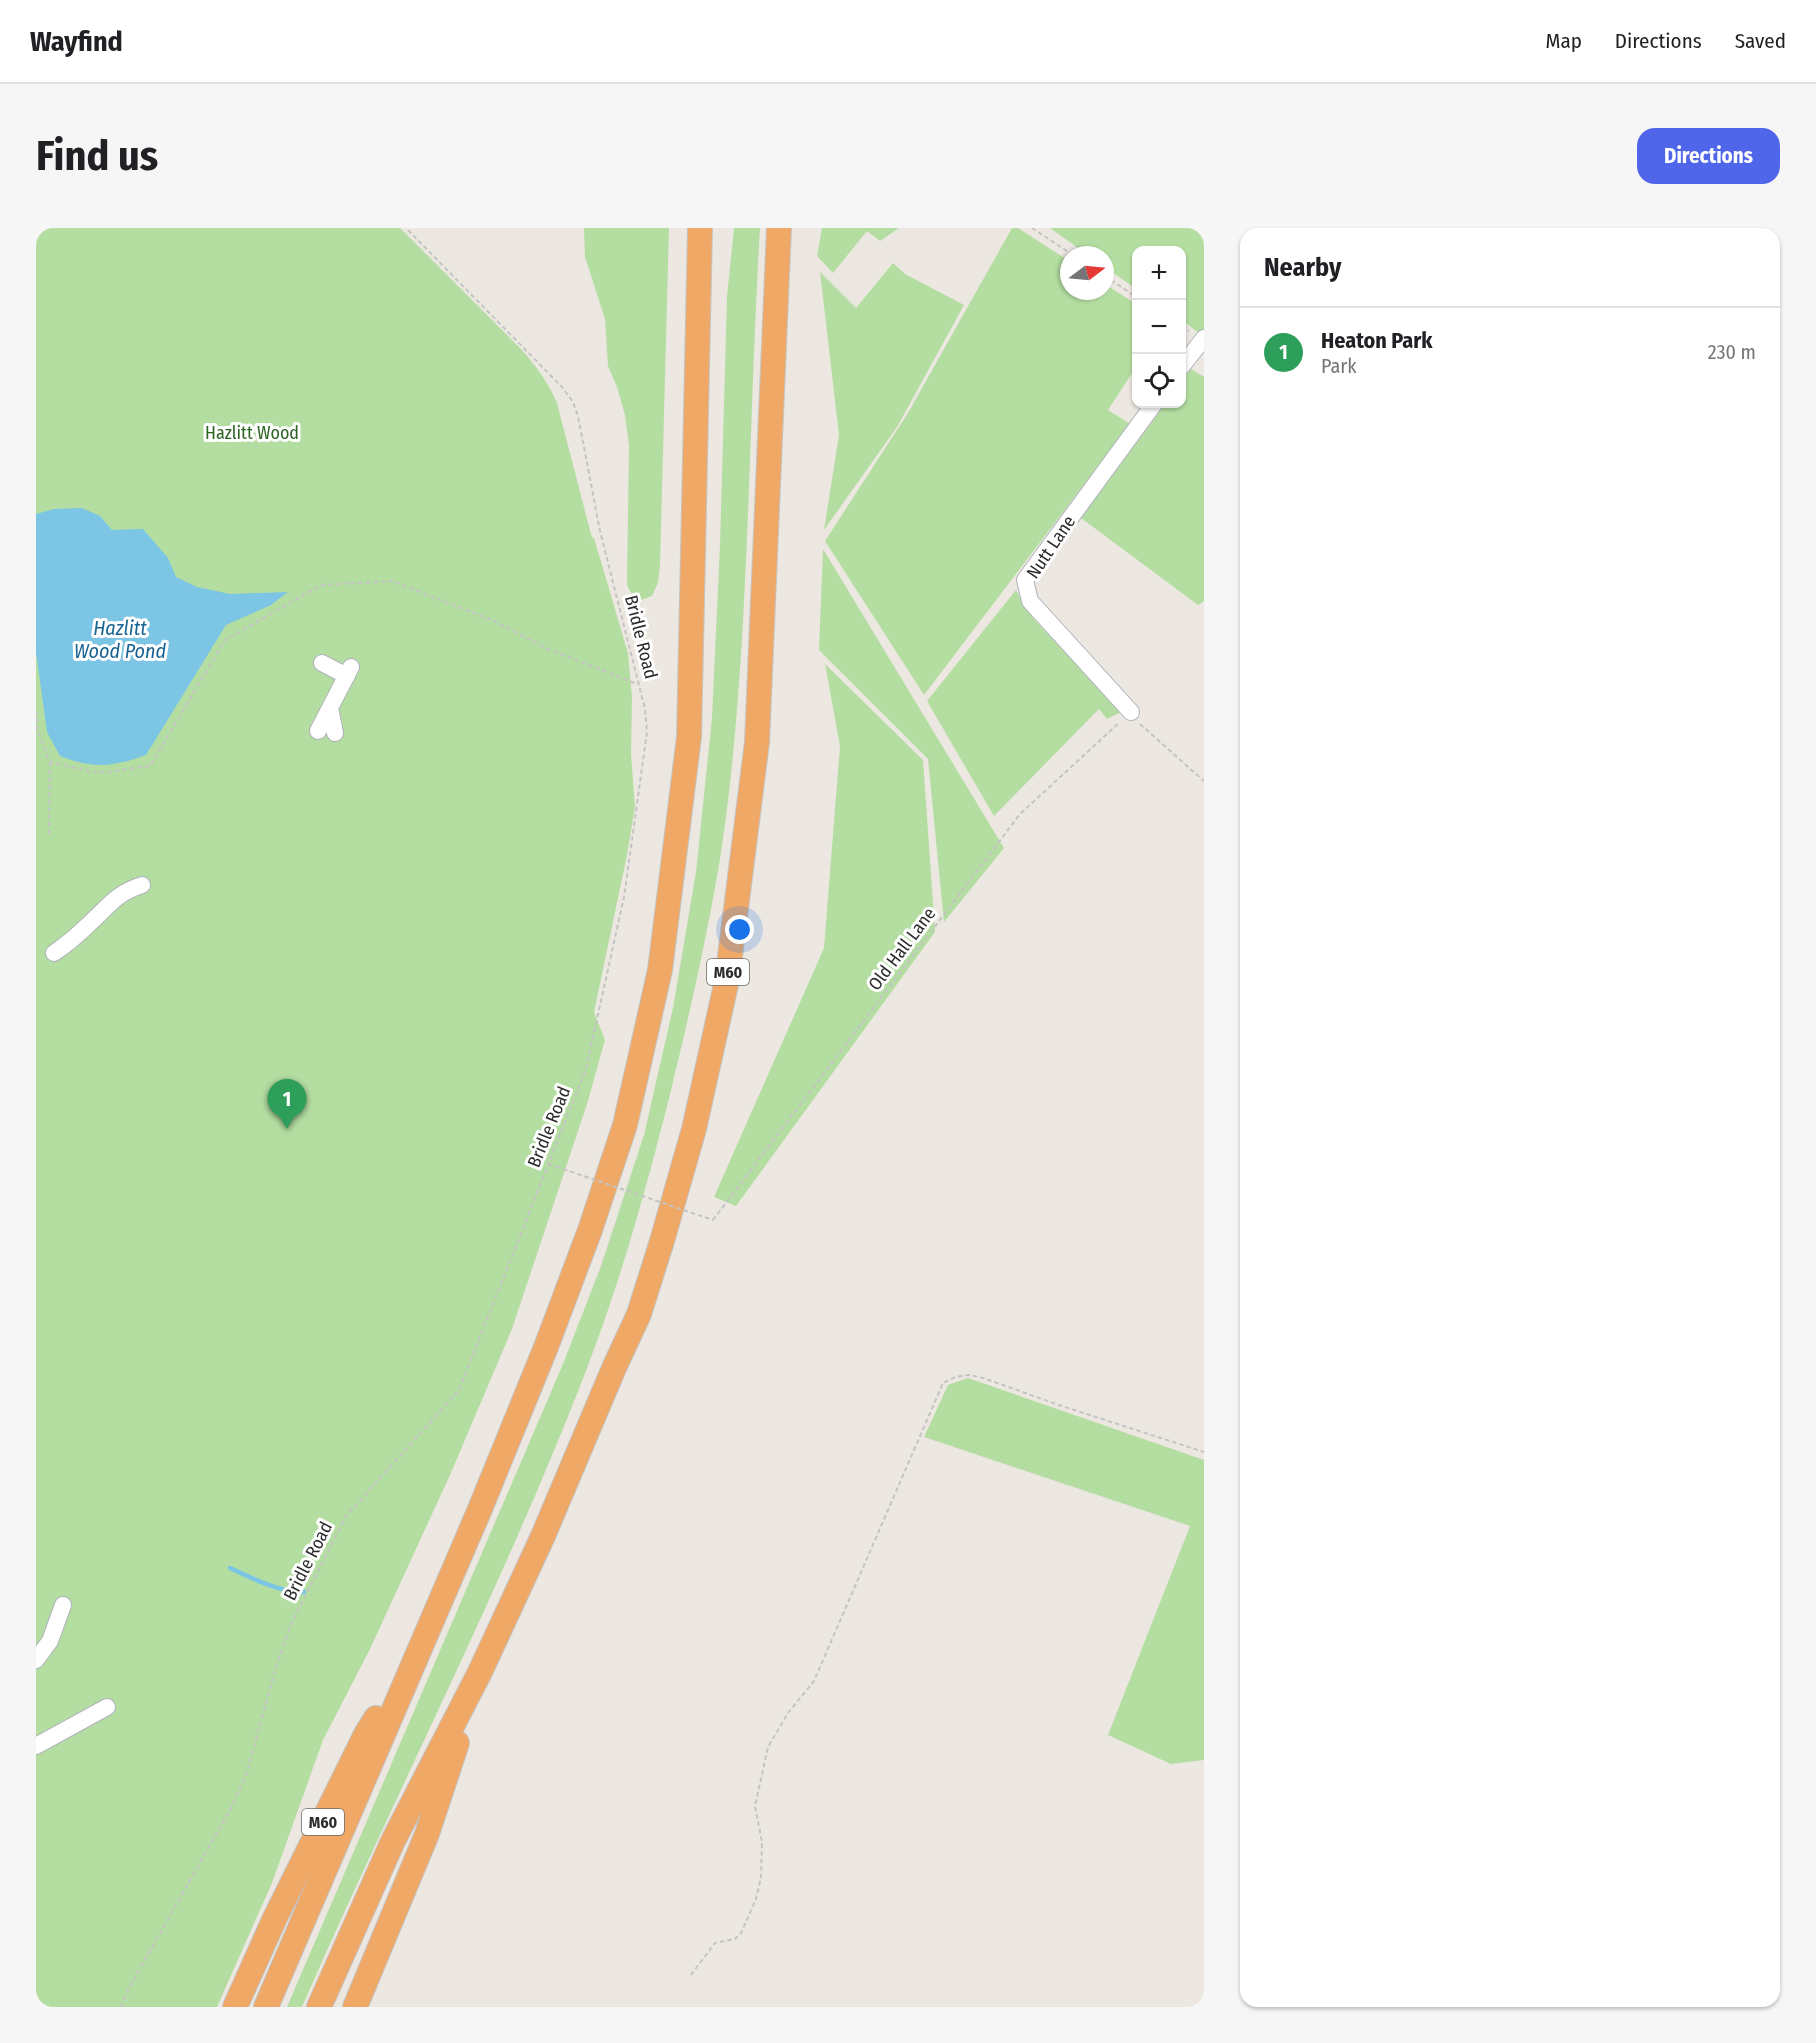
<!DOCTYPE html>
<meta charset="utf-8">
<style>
:root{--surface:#fff;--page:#f6f6f6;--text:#202124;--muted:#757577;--line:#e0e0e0;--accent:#4f66ea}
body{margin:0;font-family:"Fira Sans Condensed",sans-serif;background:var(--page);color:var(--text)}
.controls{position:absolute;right:18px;top:18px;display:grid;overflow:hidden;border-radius:12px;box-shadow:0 2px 4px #0004}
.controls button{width:54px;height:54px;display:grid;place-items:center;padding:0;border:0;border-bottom:2px solid var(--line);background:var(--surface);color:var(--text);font:30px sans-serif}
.compass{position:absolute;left:1024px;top:18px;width:54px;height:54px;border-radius:50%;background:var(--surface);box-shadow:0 2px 4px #0004;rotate:74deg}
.you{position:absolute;left:704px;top:702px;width:21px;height:21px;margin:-15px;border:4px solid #fff;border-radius:50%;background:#1a73e8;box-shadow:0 0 0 9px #1a73e833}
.badge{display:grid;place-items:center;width:39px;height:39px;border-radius:50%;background:var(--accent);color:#fff;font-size:20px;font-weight:700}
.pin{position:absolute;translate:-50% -50px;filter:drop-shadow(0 2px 3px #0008)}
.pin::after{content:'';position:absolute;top:32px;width:21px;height:18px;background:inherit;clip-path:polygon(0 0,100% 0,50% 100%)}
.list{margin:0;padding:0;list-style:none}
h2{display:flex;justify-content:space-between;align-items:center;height:78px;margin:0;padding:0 24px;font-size:26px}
h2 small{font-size:20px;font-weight:400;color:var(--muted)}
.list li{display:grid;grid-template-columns:39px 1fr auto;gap:18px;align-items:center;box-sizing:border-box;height:90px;padding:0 24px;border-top:2px solid var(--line)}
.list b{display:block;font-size:22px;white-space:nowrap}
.list p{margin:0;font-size:20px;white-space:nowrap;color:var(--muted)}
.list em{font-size:20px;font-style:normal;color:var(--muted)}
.icon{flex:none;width:33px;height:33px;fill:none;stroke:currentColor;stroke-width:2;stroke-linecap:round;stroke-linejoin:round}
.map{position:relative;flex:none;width:1168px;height:1779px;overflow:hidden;border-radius:18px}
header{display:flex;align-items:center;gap:36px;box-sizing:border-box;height:84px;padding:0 30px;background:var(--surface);border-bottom:2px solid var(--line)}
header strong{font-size:28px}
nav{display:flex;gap:33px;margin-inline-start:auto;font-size:21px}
.intro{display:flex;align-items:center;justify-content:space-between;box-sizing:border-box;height:144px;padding:0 36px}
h1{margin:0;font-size:42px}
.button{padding:15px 27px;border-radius:18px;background:var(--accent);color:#fff;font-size:21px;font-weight:700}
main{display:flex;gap:36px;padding:0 36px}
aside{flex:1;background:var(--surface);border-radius:18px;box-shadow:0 2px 4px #0004}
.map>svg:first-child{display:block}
</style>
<header>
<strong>Wayfind</strong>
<nav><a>Map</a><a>Directions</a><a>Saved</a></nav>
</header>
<div class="intro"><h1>Find us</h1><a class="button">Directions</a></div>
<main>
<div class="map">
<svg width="1168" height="1779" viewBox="0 0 1168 1779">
<rect width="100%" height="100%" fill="#ece7e0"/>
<!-- green -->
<path fill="#b4dea1" d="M0,0H364L485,121C500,138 512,154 521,175L556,310H558L592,425L596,468L595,526L599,579L591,627L558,784L569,812L551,876L476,1101L414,1247L334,1421L287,1512L236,1655L181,1779H0Z
M548,0H633L624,337L622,355L616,368L605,372L597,369L591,357L593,217L589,187L581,159L572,138L569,91L549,29Z
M698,0H724C716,137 714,274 706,411C701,488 695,566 682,643C669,717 653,789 635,862C611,959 584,1055 548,1148C465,1362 358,1568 266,1779H251L527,1136L565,1038L608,907L637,780L660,644L676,490L684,317L691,69Z
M786,0H863L844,13L831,3L797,45L781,28Z
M976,0H982L1033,33V63H1069V56L1100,76V139L1072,182L1094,196L888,467L789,313L872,185Z
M1014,0H1168V103L1164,106L1146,92V22H1100V61L1069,39V27H1052Z
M857,35L869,46L928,77L861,199L788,302L803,207L784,44L820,80Z
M1155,141L1168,149V373L1162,377L1045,290L1129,176H1146V153Z
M787,321L968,620L908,694L892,531L783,422Z
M980,362L996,389L1085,484L1071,491L1063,481L958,588L891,473Z
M789,436L887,532L899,704L700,978L678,969L788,720L804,518Z
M932,1150L1168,1232V1532L1135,1536L1072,1507L1154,1298L888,1209L912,1157Z"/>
<!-- water -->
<path fill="#7cc5e5" d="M46,280L64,288L76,302L107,301L132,330L140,349L161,359L194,366L252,364L235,377L190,397L110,527C77,539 56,541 24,528L11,504L0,424V286L18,281Z"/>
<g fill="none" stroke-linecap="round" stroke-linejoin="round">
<!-- stream -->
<path stroke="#7cc5e5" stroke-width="4.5" d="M194,1340C216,1350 242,1364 268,1364"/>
<!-- minor casing -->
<g stroke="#b0b1bb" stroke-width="18">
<path id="minor" d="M1146,138L1168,110
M286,435L311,448
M294,480L299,505
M1095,484L994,373L989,352L1118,176
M282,503L315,439
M18,725C31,716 43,706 54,695C74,677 79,666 106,657
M0,1432L14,1413L27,1377
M0,1518L71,1479"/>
</g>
<!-- highway casing -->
<g stroke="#c4c4c4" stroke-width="26">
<path id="highway" d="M199,1779L238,1692L330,1506L340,1490
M230,1779L444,1281L510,1119L554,1002L589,897L624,742L653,509L664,0
M283,1779L357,1613L444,1444L507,1308L578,1140L603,1086L626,1013L658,901L691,752L721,514L743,0
M319,1779L391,1606L421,1515"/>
</g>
<!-- path -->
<path stroke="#c4c4c4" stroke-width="2" stroke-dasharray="4.5 3" stroke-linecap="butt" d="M996,0L1037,27
M1069,48L1100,69
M1146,98L1153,103
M0,483L2,500
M1104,496L1168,553
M0,498L14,534L63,545L114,538L189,412L285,357L356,353L458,393L512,421L601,456
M13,606L14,534
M512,936L527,941
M677,992L984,586L1084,494
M655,1747L679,1715L699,1711L705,1705L720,1671L725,1649L726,1614L719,1578L732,1519L752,1485L778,1453L907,1155L919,1149L933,1147L947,1150L1023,1177L1168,1224
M85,1779L93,1760L195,1580L210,1547L240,1439L254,1398L310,1288L423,1162L550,841L588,669L611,504L609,481L564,303L542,188L537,174L526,159L370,0"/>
<!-- minor -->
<use href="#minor" stroke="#fff" stroke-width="16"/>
<!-- highway -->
<use href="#highway" stroke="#f0a867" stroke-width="24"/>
<!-- path-bridge -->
<path stroke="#c4c4c4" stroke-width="2" stroke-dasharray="4.5 3" stroke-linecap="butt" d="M527,941L677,992"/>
</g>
<g text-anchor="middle" stroke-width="6" stroke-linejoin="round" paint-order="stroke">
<!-- shield labels -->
<g fill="#fff" stroke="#6b6b6b" stroke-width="1.5">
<rect x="671" y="731" width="42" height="26" rx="4.5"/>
<rect x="266" y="1581" width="42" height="26" rx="4.5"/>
</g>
<g font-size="16" font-weight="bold" fill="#2c2c2c">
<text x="692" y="750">M60</text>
<text x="287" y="1600">M60</text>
</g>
<!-- park labels -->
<g font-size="18" fill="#2c6421" stroke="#fff">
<text x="216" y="211">Hazlitt Wood</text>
</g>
<!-- street labels -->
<g font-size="18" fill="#2c2c2c" stroke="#fff">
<text transform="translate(1015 319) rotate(-56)" y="6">Nutt Lane</text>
<text transform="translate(605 409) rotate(76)" y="6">Bridle Road</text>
<text transform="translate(866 721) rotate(-53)" y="6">Old Hall Lane</text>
<text transform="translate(513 899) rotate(-68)" y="6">Bridle Road</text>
<text transform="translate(272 1333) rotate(-63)" y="6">Bridle Road</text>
</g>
<!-- water labels -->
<g font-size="20" font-style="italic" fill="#1a6493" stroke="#fff">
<text x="84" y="407">Hazlitt<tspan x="84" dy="23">Wood Pond</tspan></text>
</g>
</g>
</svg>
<div class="controls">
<button>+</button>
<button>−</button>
<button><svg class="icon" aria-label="locate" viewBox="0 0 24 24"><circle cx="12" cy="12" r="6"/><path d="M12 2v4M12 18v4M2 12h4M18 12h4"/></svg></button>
</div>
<svg class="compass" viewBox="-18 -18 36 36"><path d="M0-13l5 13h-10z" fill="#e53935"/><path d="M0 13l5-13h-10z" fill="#757577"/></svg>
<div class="you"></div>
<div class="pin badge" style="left:251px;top:901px;background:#2e9e5b">1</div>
</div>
<aside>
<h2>Nearby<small></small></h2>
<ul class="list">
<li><span class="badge" style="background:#2e9e5b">1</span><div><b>Heaton Park</b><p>Park</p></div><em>230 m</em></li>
</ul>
</aside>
</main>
